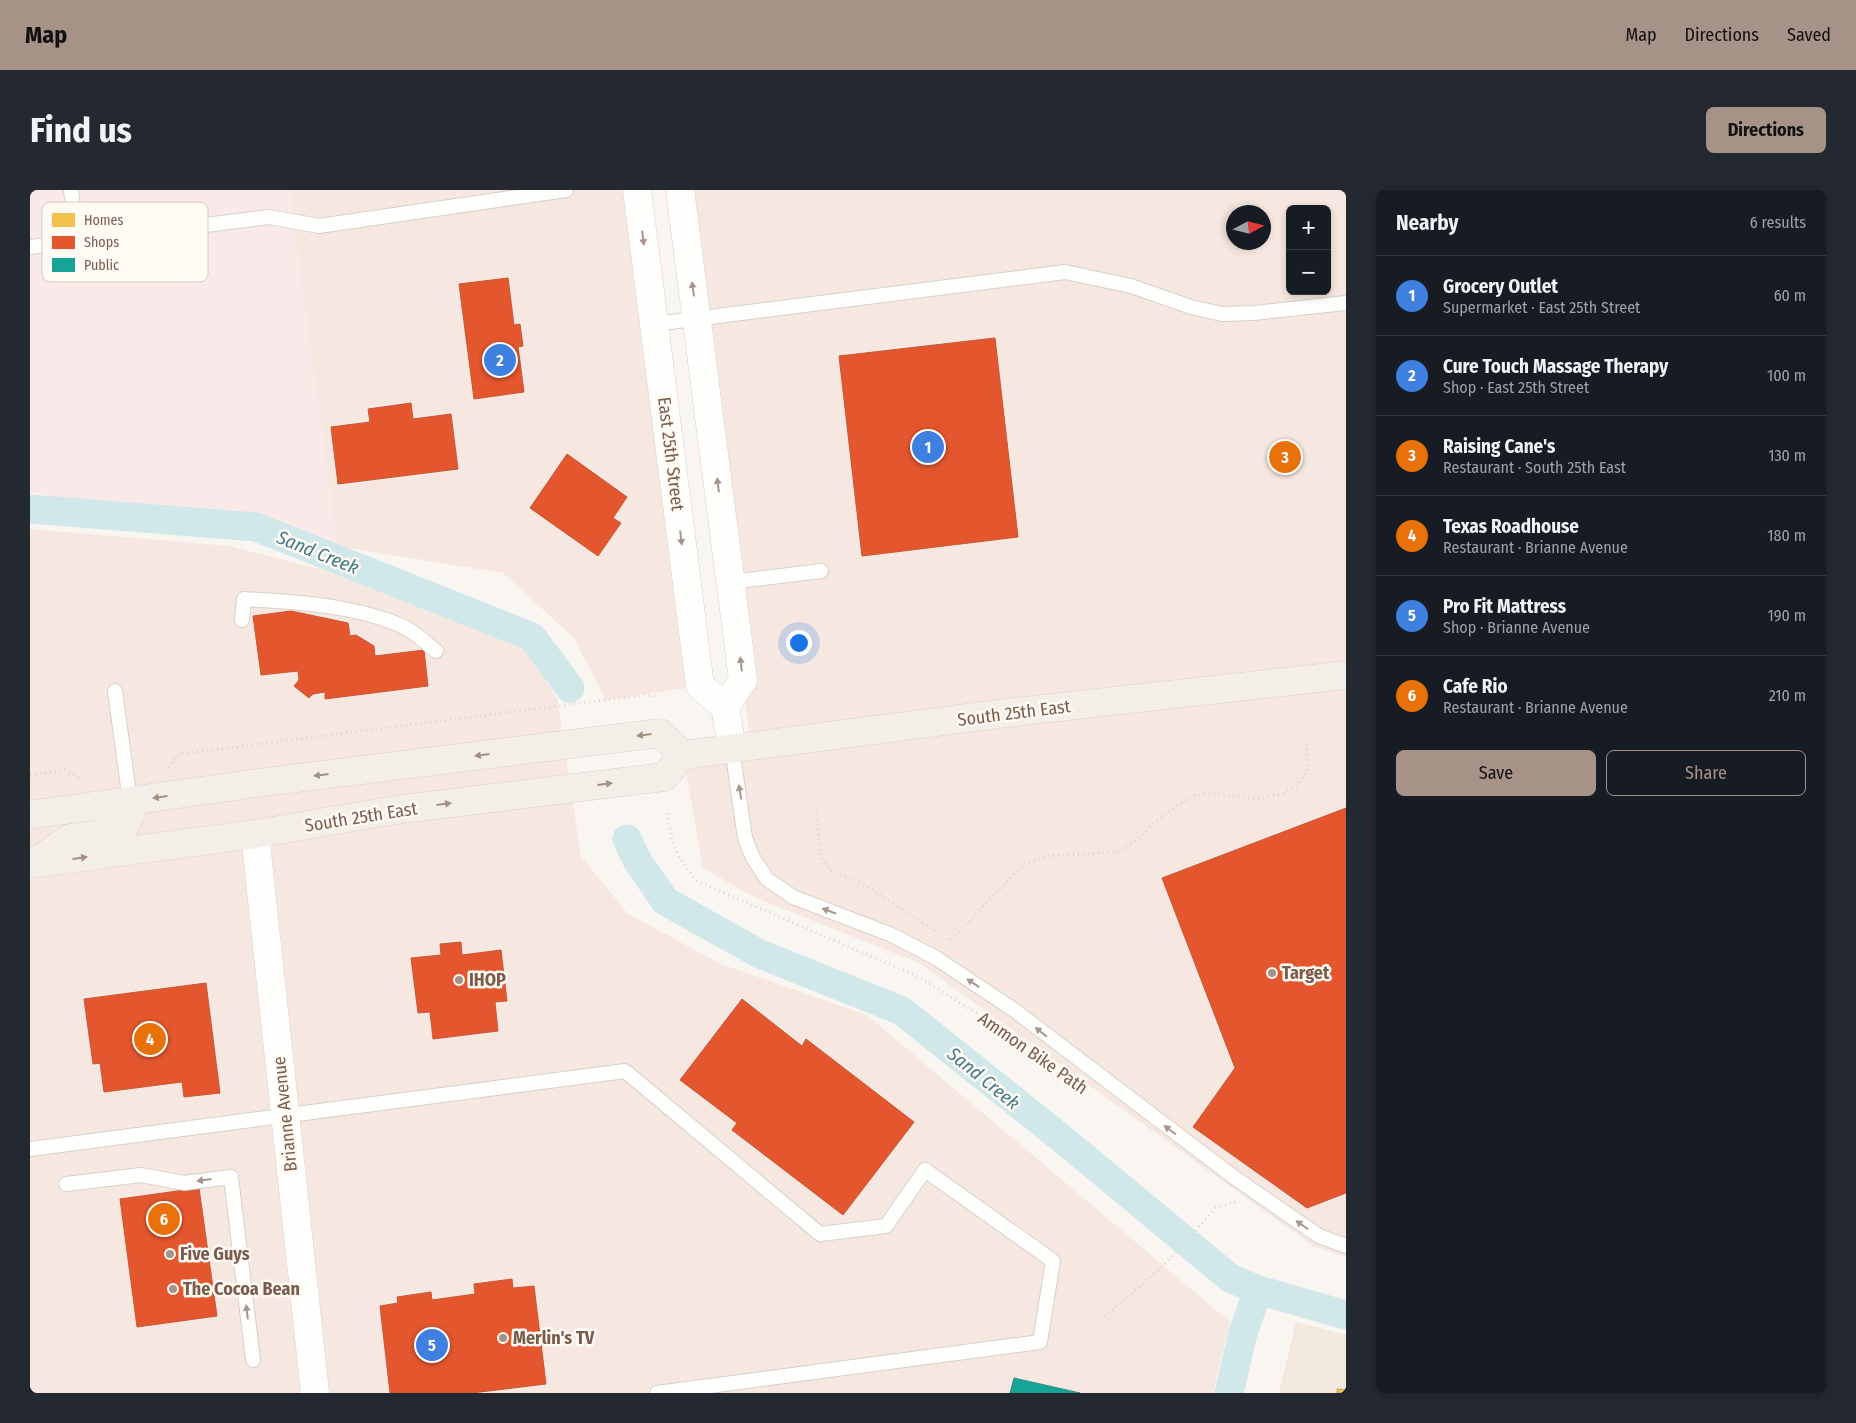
<!DOCTYPE html>
<meta charset="utf-8">
<style>
:root{--surface:#171b24;--page:#242831;--text:#f1f3f6;--muted:#9ea1a6;--line:#363941;--accent:#a69286}
body{margin:0;font-family:"Fira Sans Condensed",sans-serif;background:var(--page);color:var(--text)}
.controls{position:absolute;right:15px;top:15px;display:grid;overflow:hidden;border-radius:8px;box-shadow:0 2px 8px #0003}
.controls button{width:45px;height:45px;display:grid;place-items:center;padding:0;border:0;border-bottom:1px solid var(--line);background:var(--surface);color:var(--text);font:25px sans-serif}
.compass{position:absolute;left:1196px;top:15px;width:45px;height:45px;border-radius:50%;background:var(--surface);box-shadow:0 2px 8px #0003;rotate:83deg}
.you{position:absolute;left:768px;top:452px;width:18px;height:18px;margin:-12px;border:4px solid #fff;border-radius:50%;background:#1a73e8;box-shadow:0 0 0 8px #1a73e833}
.badge{display:grid;place-items:center;width:32px;height:32px;border-radius:50%;background:var(--accent);color:#fff;font-size:16px;font-weight:700}
.pin{position:absolute;translate:-50% -50%;border:2px solid #fff;box-shadow:0 1px 5px #0006}
.list{margin:0;padding:0;list-style:none}
h2{display:flex;justify-content:space-between;align-items:center;height:65px;margin:0;padding:0 20px;font-size:21px}
h2 small{font-size:16px;font-weight:400;color:var(--muted)}
.list li{display:grid;grid-template-columns:32px 1fr auto;gap:15px;align-items:center;box-sizing:border-box;height:80px;padding:0 20px;border-top:1px solid var(--line)}
.list b{display:block;font-size:19px;white-space:nowrap}
.list p{margin:0;font-size:16px;white-space:nowrap;color:var(--muted)}
.list em{font-size:16px;font-style:normal;color:var(--muted)}
.actions{display:flex;gap:10px;padding:15px 20px}
.actions a{flex:1;padding:11px 0;border:1px solid var(--accent);border-radius:8px;text-align:center;font-size:18px;color:var(--accent)}
.actions .main{background:var(--accent);color:#111}
.map{position:relative;flex:none;width:1316px;height:1203px;overflow:hidden;border-radius:8px}
header{display:flex;align-items:center;gap:30px;box-sizing:border-box;height:70px;padding:0 25px;background:var(--accent);color:#111}
header strong{font-size:24px}
nav{display:flex;gap:28px;margin-inline-start:auto;font-size:18px}
.intro{display:flex;align-items:center;justify-content:space-between;box-sizing:border-box;height:120px;padding:0 30px}
h1{margin:0;font-size:35px}
.button{padding:12px 22px;border-radius:8px;background:var(--accent);color:#111;font-size:18px;font-weight:700}
main{display:flex;gap:30px;padding:0 30px}
aside{flex:1;background:var(--surface);border-radius:8px;box-shadow:0 2px 8px #0003}
.map>svg:first-child{display:block}
</style>
<header>
<strong>Map</strong>
<nav><a>Map</a><a>Directions</a><a>Saved</a></nav>
</header>
<div class="intro"><h1>Find us</h1><a class="button">Directions</a></div>
<main>
<div class="map">
<svg width="1316" height="1203" viewBox="0 0 1316 1203">
<rect width="100%" height="100%" fill="#f9f5f0"/>
<!-- residential -->
<path fill="#f2e8de" d="M1266,1132L1316,1145V1203H1249Z"/>
<!-- commercial -->
<path fill="#f6e8e1" fill-rule="evenodd" d="M259,0H607L670,496L576,510L543,447L473,383L307,356Z
M650,0H1316V477L720,549ZM1260,19H1297V101H1260ZM1204,22H1234V52H1204Z
M0,339L200,356L317,386L492,453L527,508L551,666L598,724L691,774L837,825L1200,1132L1183,1203H0Z
M1316,483V1067L1283,1056L889,773L724,707L673,678L653,565Z"/>
<!-- medical -->
<path fill="#fae9e9" d="M0,0H259L307,356L0,302Z"/>
<!-- homes -->
<path fill="#f2c14e" stroke="#cea34e" d="M1307,1199L1316,1200V1203H1307Z"/>
<!-- shops -->
<path fill="#e4572e" stroke="#c45837" d="M478,88L484,135L490,134L493,156L488,157L494,202L444,209L429,94Z
M965,148L988,347L832,366L809,166Z
M381,213L383,229L421,224L428,279L308,294L301,237L340,232L338,219Z
M537,264L597,307L583,328L591,333L568,366L500,318Z
M261,421L318,433L320,446L326,445L344,456L345,466L394,460L398,496L295,509V502L283,504L279,508L264,496L269,490L268,481L231,485L223,426Z
M1316,618V1003L1277,1018L1163,937L1205,878L1132,688Z
M431,752L432,765L471,760L477,811L465,812L468,841L403,849L400,822L388,823L381,768L411,765L410,754Z
M176,793L190,903L154,907L152,892L74,902L70,873L63,874L54,809Z
M712,809L772,856L776,849L884,932L813,1025L702,940L707,933L650,890Z
M169,998L187,1126L107,1137L90,1009Z
M482,1089L483,1098L504,1096L516,1194L442,1203H360L350,1116L368,1113L367,1107L401,1102L402,1110L445,1104L444,1094Z"/>
<!-- public -->
<path fill="#17a398" stroke="#358e82" d="M984,1188L1050,1203H980Z"/>
<g fill="none" stroke-linecap="round" stroke-linejoin="round">
<!-- canal -->
<path stroke="#d0e8ea" stroke-width="29" d="M0,319L226,337L502,447L540,498
M597,649L607,670L635,711L730,764L872,821L1031,948L1200,1088L1228,1100L1316,1125
M1199,1203L1213,1143L1228,1100"/>
<!-- lane casing -->
<g stroke="#d7d1cb" stroke-width="16">
<path id="lane" d="M41,0L47,51
M0,57L239,27L289,36L536,0
M624,134L1035,82L1101,96L1161,117L1192,124L1224,123L1316,113
M701,392L791,381
M212,430L214,409C266,412 323,415 372,436C384,441 396,453 406,461
M85,501L100,611
M702,558L715,648L723,668L737,689L763,707L862,745L906,768L984,820L1205,988L1289,1046L1316,1056
M0,959L595,881L790,1044L856,1036L895,980L1023,1071L1010,1152L627,1203
M36,994L111,985L154,993L201,987L223,1170"/>
</g>
<!-- secondary casing -->
<g stroke="#d9d2cb" stroke-width="29">
<path id="secondary" d="M607,0L670,496L695,517L702,558
M650,0L713,490L695,517
M225,644L285,1203"/>
</g>
<!-- primary casing -->
<g stroke="#dad1cc" stroke-width="29">
<path id="primary" d="M0,625L220,594L630,543L653,565
M5,672L40,648L67,644L95,636L101,622L100,611
M0,674L225,644L365,620L634,587L653,565L976,523L1316,485"/>
</g>
<!-- path -->
<path stroke="#dcd5d0" stroke-width="3" stroke-dasharray="1 4" stroke-linecap="butt" d="M138,577L150,564L614,505L627,506
M0,585L35,580L51,589
M786,614L790,663L799,679L833,694L909,743
M637,623C642,655 646,667 667,691L889,787L970,838
M918,749L920,751L994,674L1016,666L1087,662L1111,647L1124,633L1148,615L1166,605L1181,603L1225,609L1252,604L1267,596L1277,581V553
M1071,1130L1135,1074L1186,1018L1206,1012"/>
<!-- lane -->
<use href="#lane" stroke="#fefefd" stroke-width="14"/>
<!-- secondary -->
<use href="#secondary" stroke="#fefefd" stroke-width="28"/>
<!-- primary -->
<use href="#primary" stroke="#f3eee8" stroke-width="28"/>
</g>
<!-- one-way arrows -->
<defs><path id="oneway-solid" d="M-6-.8H1V-3.2L6.5 0L1 3.2V.8H-6Z" transform="scale(1.25)"/></defs>
<g fill="#a8958b">
<use href="#oneway-solid" transform="translate(613 48) rotate(83)"/>
<use href="#oneway-solid" transform="translate(663 99) rotate(-98)"/>
<use href="#oneway-solid" transform="translate(688 295) rotate(-97)"/>
<use href="#oneway-solid" transform="translate(651 348) rotate(83)"/>
<use href="#oneway-solid" transform="translate(711 474) rotate(-97)"/>
<use href="#oneway-solid" transform="translate(710 602) rotate(-100)"/>
<use href="#oneway-solid" transform="translate(799 721) rotate(-159)"/>
<use href="#oneway-solid" transform="translate(943 793) rotate(-146)"/>
<use href="#oneway-solid" transform="translate(1011 842) rotate(-142)"/>
<use href="#oneway-solid" transform="translate(1140 940) rotate(-143)"/>
<use href="#oneway-solid" transform="translate(174 990) rotate(172)"/>
<use href="#oneway-solid" transform="translate(1272 1035) rotate(-145)"/>
<use href="#oneway-solid" transform="translate(217 1122) rotate(-97)"/>
</g>
<g fill="#a48f83">
<use href="#oneway-solid" transform="translate(614 545) rotate(173)"/>
<use href="#oneway-solid" transform="translate(452 565) rotate(173)"/>
<use href="#oneway-solid" transform="translate(291 585) rotate(173)"/>
<use href="#oneway-solid" transform="translate(575 594) rotate(-7)"/>
<use href="#oneway-solid" transform="translate(130 607) rotate(172)"/>
<use href="#oneway-solid" transform="translate(414 614) rotate(-7)"/>
<use href="#oneway-solid" transform="translate(50 668) rotate(-8)"/>
</g>
<!-- markers -->
<g fill="#a69286" stroke="#fffaf3" stroke-width="2">
<circle cx="1242" cy="783" r="5"/>
<circle cx="429" cy="790" r="5"/>
<circle cx="140" cy="1064" r="5"/>
<circle cx="143" cy="1099" r="5"/>
<circle cx="473" cy="1148" r="5"/>
</g>
<g text-anchor="middle" stroke-width="5" stroke-linejoin="round" paint-order="stroke">
<!-- street labels -->
<g font-size="18" fill="#7a5c4d" stroke="#fffaf3">
<text transform="translate(641 264) rotate(83)" y="6">East 25th Street</text>
<text transform="translate(984 523) rotate(-7)" y="6">South 25th East</text>
<text transform="translate(331 627) rotate(-9)" y="6">South 25th East</text>
<text transform="translate(1003 863) rotate(35)" y="6">Ammon Bike Path</text>
<text transform="translate(255 924) rotate(-96)" y="6">Brianne Avenue</text>
</g>
<!-- poi labels -->
<g font-size="18" font-weight="bold" fill="#7a5c4d" stroke="#fffaf3" text-anchor="start">
<text x="1252" y="789">Target</text>
<text x="439" y="796">IHOP</text>
<text x="150" y="1070">Five Guys</text>
<text x="153" y="1105">The Cocoa Bean</text>
<text x="483" y="1154">Merlin's TV</text>
</g>
<!-- water labels -->
<g font-size="19" font-style="italic" fill="#437c86" stroke="#fffaf3">
<text transform="translate(288 362) rotate(22)" y="7">Sand Creek</text>
<text transform="translate(954 888) rotate(39)" y="7">Sand Creek</text>
</g>
</g>
<!-- legend -->
<rect x="12" y="12" width="166" height="80" rx="8" fill="#fffaf3" stroke="#d7cbc1" stroke-width="1"/>
<rect x="22" y="23" width="23" height="14" fill="#f2c14e"/>
<rect x="22" y="46" width="23" height="13" fill="#e4572e"/>
<rect x="22" y="68" width="23" height="14" fill="#17a398"/>
<g font-size="14" fill="#7a5c4d">
<text x="54" y="35">Homes</text>
<text x="54" y="57">Shops</text>
<text x="54" y="80">Public</text>
</g>
</svg>
<div class="controls">
<button>+</button>
<button>−</button>
</div>
<svg class="compass" viewBox="-18 -18 36 36"><path d="M0-13l5 13h-10z" fill="#e53935"/><path d="M0 13l5-13h-10z" fill="#9ea1a6"/></svg>
<div class="you"></div>
<div class="pin badge" style="left:898px;top:257px;background:#3f7fe0">1</div>
<div class="pin badge" style="left:470px;top:170px;background:#3f7fe0">2</div>
<div class="pin badge" style="left:1255px;top:267px;background:#e8710a">3</div>
<div class="pin badge" style="left:120px;top:849px;background:#e8710a">4</div>
<div class="pin badge" style="left:402px;top:1155px;background:#3f7fe0">5</div>
<div class="pin badge" style="left:134px;top:1029px;background:#e8710a">6</div>
</div>
<aside>
<h2>Nearby<small>6 results</small></h2>
<ul class="list">
<li><span class="badge" style="background:#3f7fe0">1</span><div><b>Grocery Outlet</b><p>Supermarket · East 25th Street</p></div><em>60 m</em></li>
<li><span class="badge" style="background:#3f7fe0">2</span><div><b>Cure Touch Massage Therapy</b><p>Shop · East 25th Street</p></div><em>100 m</em></li>
<li><span class="badge" style="background:#e8710a">3</span><div><b>Raising Cane's</b><p>Restaurant · South 25th East</p></div><em>130 m</em></li>
<li><span class="badge" style="background:#e8710a">4</span><div><b>Texas Roadhouse</b><p>Restaurant · Brianne Avenue</p></div><em>180 m</em></li>
<li><span class="badge" style="background:#3f7fe0">5</span><div><b>Pro Fit Mattress</b><p>Shop · Brianne Avenue</p></div><em>190 m</em></li>
<li><span class="badge" style="background:#e8710a">6</span><div><b>Cafe Rio</b><p>Restaurant · Brianne Avenue</p></div><em>210 m</em></li>
</ul>
<div class="actions"><a class="main">Save</a><a>Share</a></div>
</aside>
</main>
